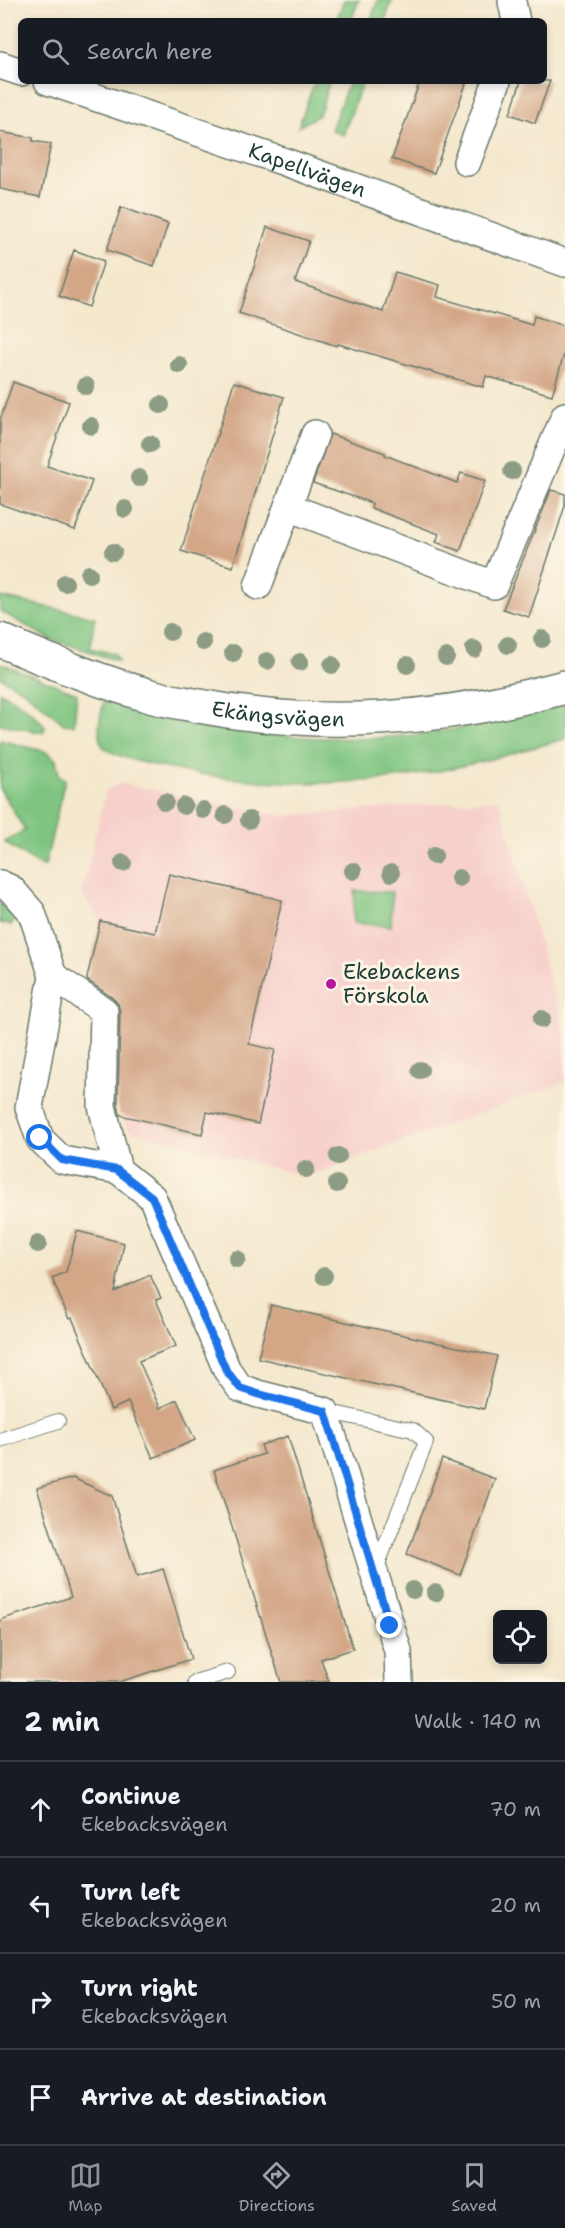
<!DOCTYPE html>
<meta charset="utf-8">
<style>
:root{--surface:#171b24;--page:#242831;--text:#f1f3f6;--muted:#9ea1a6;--line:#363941;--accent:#8c9099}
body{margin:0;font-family:"Shantell Sans",sans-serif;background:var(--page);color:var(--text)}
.controls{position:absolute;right:18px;bottom:18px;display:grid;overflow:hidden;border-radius:9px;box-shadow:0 3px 9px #0003}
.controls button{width:54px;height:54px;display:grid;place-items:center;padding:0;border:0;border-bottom:2px solid var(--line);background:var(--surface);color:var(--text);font:30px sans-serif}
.stop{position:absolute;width:18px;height:18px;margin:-14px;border:4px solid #1a73e8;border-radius:50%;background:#fff}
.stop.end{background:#1a73e8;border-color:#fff;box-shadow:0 2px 6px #0008}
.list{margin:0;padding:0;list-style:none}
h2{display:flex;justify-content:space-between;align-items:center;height:78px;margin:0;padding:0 24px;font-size:26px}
h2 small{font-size:20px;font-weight:400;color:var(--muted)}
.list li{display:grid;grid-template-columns:39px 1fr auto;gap:18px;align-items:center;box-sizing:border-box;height:96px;padding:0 24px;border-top:2px solid var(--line)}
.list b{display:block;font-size:22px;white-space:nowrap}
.list p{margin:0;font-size:20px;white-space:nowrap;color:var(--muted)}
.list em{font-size:20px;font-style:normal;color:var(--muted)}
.icon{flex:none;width:33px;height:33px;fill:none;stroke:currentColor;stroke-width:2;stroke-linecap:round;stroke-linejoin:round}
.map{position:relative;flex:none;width:565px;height:1682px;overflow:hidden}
.search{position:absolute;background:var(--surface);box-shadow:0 3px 9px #0003;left:18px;right:18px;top:18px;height:66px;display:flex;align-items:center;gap:15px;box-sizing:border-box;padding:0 21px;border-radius:9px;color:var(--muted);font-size:22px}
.sheet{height:462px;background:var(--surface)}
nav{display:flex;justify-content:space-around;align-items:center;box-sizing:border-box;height:84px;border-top:2px solid var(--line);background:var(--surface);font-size:16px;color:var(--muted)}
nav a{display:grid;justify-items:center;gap:3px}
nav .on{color:var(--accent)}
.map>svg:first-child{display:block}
</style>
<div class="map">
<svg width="565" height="1682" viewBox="0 0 565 1682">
<rect width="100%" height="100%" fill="#fcf5e5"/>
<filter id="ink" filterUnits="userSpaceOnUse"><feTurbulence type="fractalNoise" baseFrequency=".0167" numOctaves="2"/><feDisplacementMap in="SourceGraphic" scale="12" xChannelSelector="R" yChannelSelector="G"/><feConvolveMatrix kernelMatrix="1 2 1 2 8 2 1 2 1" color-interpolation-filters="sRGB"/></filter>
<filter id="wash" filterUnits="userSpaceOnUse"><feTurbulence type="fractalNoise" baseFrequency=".008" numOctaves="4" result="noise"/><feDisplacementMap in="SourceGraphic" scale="24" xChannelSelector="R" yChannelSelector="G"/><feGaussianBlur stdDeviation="1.35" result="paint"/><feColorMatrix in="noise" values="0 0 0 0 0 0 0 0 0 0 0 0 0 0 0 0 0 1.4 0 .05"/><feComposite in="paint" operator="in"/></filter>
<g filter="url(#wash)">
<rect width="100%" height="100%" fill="#f4e8cd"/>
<!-- built -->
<path fill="#f7d0cc" d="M122,783L283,816L499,799L565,1034V1082L306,1177L130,1130L118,1114L112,1090L136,989L87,978L100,921L81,893L106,790Z"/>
<!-- green -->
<path fill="#7fc581" stroke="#4f815a" stroke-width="1.5" d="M344,0H359L351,21H336Z
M378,0H392L385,21H370Z
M315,81H330L319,115L298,127Z
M349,81H363L343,135L331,130Z
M0,597L95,617L90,648L115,654L118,661L48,638L0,611Z
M0,663L77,693L74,725L64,724L25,691L0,677Z
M0,692C18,701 33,711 45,727L43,733L0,724Z
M104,701C130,708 156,718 183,723C254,735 332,743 404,736C459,731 512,718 565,705V739C520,751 475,765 428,773C340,789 244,785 156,766C145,763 107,755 102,745C96,735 101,712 104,701Z
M0,740L47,752L56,760L59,775L65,779L45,866H40L4,842L25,830L0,789Z
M355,891L392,892L391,926L353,923Z
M0,903L17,918L11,925L0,923Z"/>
<g id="blocks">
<!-- building -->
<path fill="#d3a686" d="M420,81H467L434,173L392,159Z
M521,81H550L535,123L510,114Z
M0,132L33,138V141L51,144L40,197L0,189Z
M121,207L168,224L154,266L107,250Z
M267,227L309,241L295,282L383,312L395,272L440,285L437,297L532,325L534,316L565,326V351L552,395L486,376L483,387L338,344L337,346L239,313Z
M74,250L104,261L89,307L59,296Z
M13,382L69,402L47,466L92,481L75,530L0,504V420Z
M234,382L284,397L233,567L181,551Z
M330,434L385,453V455L457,483L461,473L485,481L460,551L436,542L439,534L371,508L372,503L313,483Z
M551,490L565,494V506L529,617L503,609Z
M169,874L282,900L249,1044L275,1050L258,1124L207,1112L202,1134L120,1115L118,1104L120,1011L118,1004L113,998L87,980V978L100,921L155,933Z
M77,1231L124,1243L115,1292L150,1275L161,1298L156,1300L176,1346L139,1361L160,1408L177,1400L195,1440L153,1458L128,1402L111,1410L72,1318L69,1319L52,1278L66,1272Z
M271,1305L497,1356L484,1409L258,1358Z
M288,1436L353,1649L321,1659L329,1682H281L214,1470L264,1454L261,1445Z
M442,1459L495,1479L460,1575L407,1554Z
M73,1478L112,1496L137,1577L163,1569L191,1659L119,1682H0V1620L71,1597L37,1488Z"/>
</g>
</g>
<g filter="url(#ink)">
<use href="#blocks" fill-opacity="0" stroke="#6a796a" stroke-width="1.5"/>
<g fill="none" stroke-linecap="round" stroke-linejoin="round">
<!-- lane casing -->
<g stroke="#6a796a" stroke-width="16">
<path id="lane" d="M325,1411L413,1430L426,1442L376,1569
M0,1440L58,1421
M195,1682L228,1672"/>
</g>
<!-- street casing -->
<g stroke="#6a796a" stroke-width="30">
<g id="street">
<path d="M512,2L516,21"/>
<path d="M0,65L21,72"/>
<path id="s1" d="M48,81L285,162L565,263"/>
<path d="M467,162L497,81"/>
<path d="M288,507L494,585L565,416"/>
<path d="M258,586L315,434"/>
<path d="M0,884L11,889L32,913L53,976L29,1107L40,1139L62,1160L118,1170L152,1197L227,1370L240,1388L258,1394L325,1411L398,1651L399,1682"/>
<path d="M53,976L104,1011L102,1106L118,1170"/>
</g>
</g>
<!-- secondary casing -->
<g stroke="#6a796a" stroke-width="36">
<g id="secondary">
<path id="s2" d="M0,640C50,662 101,682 154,697C169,701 184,703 199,706C323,730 443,720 565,687"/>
</g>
</g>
<!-- lane -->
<use href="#lane" stroke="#fff" stroke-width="14"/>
<!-- street -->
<use href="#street" stroke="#fff" stroke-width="27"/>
<!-- secondary -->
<use href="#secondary" stroke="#fff" stroke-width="33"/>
</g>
<!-- trees -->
<g fill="#8c9d83">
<circle cx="179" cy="365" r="9"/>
<circle cx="86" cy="386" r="9"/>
<circle cx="161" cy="405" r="9"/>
<circle cx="91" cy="426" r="9"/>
<circle cx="150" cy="444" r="9"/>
<circle cx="512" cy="471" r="9"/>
<circle cx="139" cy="478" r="9"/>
<circle cx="125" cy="509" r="9"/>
<circle cx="113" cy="552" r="9"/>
<circle cx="89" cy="574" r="9"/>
<circle cx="65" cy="583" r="9"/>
<circle cx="170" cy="632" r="9"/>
<circle cx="542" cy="639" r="9"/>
<circle cx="203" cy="642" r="9"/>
<circle cx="508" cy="645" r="9"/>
<circle cx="474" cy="649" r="9"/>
<circle cx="233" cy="653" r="9"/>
<circle cx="446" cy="657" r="9"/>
<circle cx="267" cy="661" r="9"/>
<circle cx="300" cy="662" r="9"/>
<circle cx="332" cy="665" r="9"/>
<circle cx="407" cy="665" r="9"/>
<circle cx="165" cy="802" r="9"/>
<circle cx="184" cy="806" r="9"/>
<circle cx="203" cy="810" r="9"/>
<circle cx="225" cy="815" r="9"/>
<circle cx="249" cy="820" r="9"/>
<circle cx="434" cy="856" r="9"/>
<circle cx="123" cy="863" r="9"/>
<circle cx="353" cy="871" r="9"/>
<circle cx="391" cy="873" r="9"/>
<circle cx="459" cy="878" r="9"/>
<circle cx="542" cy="1019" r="9"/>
<circle cx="420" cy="1070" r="9"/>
<circle cx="338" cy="1156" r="9"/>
<circle cx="306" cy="1169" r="9"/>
<circle cx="337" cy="1184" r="9"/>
<circle cx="38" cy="1244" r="9"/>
<circle cx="237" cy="1259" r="9"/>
<circle cx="324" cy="1276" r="9"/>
<circle cx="413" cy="1590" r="9"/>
<circle cx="435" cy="1593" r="9"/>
</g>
</g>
<g fill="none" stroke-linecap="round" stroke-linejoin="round" filter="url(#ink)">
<!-- route -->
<path stroke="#1a73e8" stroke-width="8" d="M40,1138L62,1160L117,1170L152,1197L226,1370L240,1388L258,1394L325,1411L390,1626"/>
</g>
<!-- markers -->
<circle fill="#b5179e" stroke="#fcf5e5" stroke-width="2" cx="331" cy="984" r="6"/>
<g text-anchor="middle" stroke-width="6" stroke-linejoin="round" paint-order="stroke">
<!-- street labels -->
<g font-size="21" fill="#1f3d34" stroke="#fcf5e5">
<text dy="7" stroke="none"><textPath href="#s1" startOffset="274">Kapellvägen</textPath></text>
<text dy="7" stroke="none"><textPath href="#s2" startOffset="290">Ekängsvägen</textPath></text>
</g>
<!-- poi labels -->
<g font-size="21" fill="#1f3d34" stroke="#fcf5e5" text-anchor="start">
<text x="343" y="979">Ekebackens<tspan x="343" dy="24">Förskola</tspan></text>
</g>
</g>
</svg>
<div class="controls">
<button><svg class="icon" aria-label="locate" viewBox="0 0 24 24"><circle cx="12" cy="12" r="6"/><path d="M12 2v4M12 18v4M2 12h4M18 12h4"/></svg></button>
</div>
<div class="stop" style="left:40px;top:1138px"></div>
<div class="stop end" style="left:390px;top:1626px"></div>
<div class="search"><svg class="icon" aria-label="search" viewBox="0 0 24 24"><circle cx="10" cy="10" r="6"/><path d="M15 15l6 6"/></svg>Search here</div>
</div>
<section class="sheet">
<h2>2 min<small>Walk · 140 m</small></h2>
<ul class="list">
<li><svg class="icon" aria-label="ahead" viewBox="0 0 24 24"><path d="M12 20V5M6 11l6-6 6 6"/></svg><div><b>Continue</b><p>Ekebacksvägen</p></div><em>70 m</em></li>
<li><svg class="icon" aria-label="left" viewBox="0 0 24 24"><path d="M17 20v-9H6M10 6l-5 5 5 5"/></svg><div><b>Turn left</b><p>Ekebacksvägen</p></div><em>20 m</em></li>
<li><svg class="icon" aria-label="right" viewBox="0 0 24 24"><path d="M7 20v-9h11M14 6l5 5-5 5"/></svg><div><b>Turn right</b><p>Ekebacksvägen</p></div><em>50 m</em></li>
<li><svg class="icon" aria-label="arrive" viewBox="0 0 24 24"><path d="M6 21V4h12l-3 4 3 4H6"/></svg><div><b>Arrive at destination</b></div></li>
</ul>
</section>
<nav>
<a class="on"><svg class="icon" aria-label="map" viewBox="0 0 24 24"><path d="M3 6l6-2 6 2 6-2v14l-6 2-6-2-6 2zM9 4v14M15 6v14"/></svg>Map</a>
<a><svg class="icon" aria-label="directions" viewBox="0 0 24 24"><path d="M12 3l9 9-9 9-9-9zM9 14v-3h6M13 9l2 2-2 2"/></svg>Directions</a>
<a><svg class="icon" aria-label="saved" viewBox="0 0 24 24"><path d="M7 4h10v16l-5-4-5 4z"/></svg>Saved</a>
</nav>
